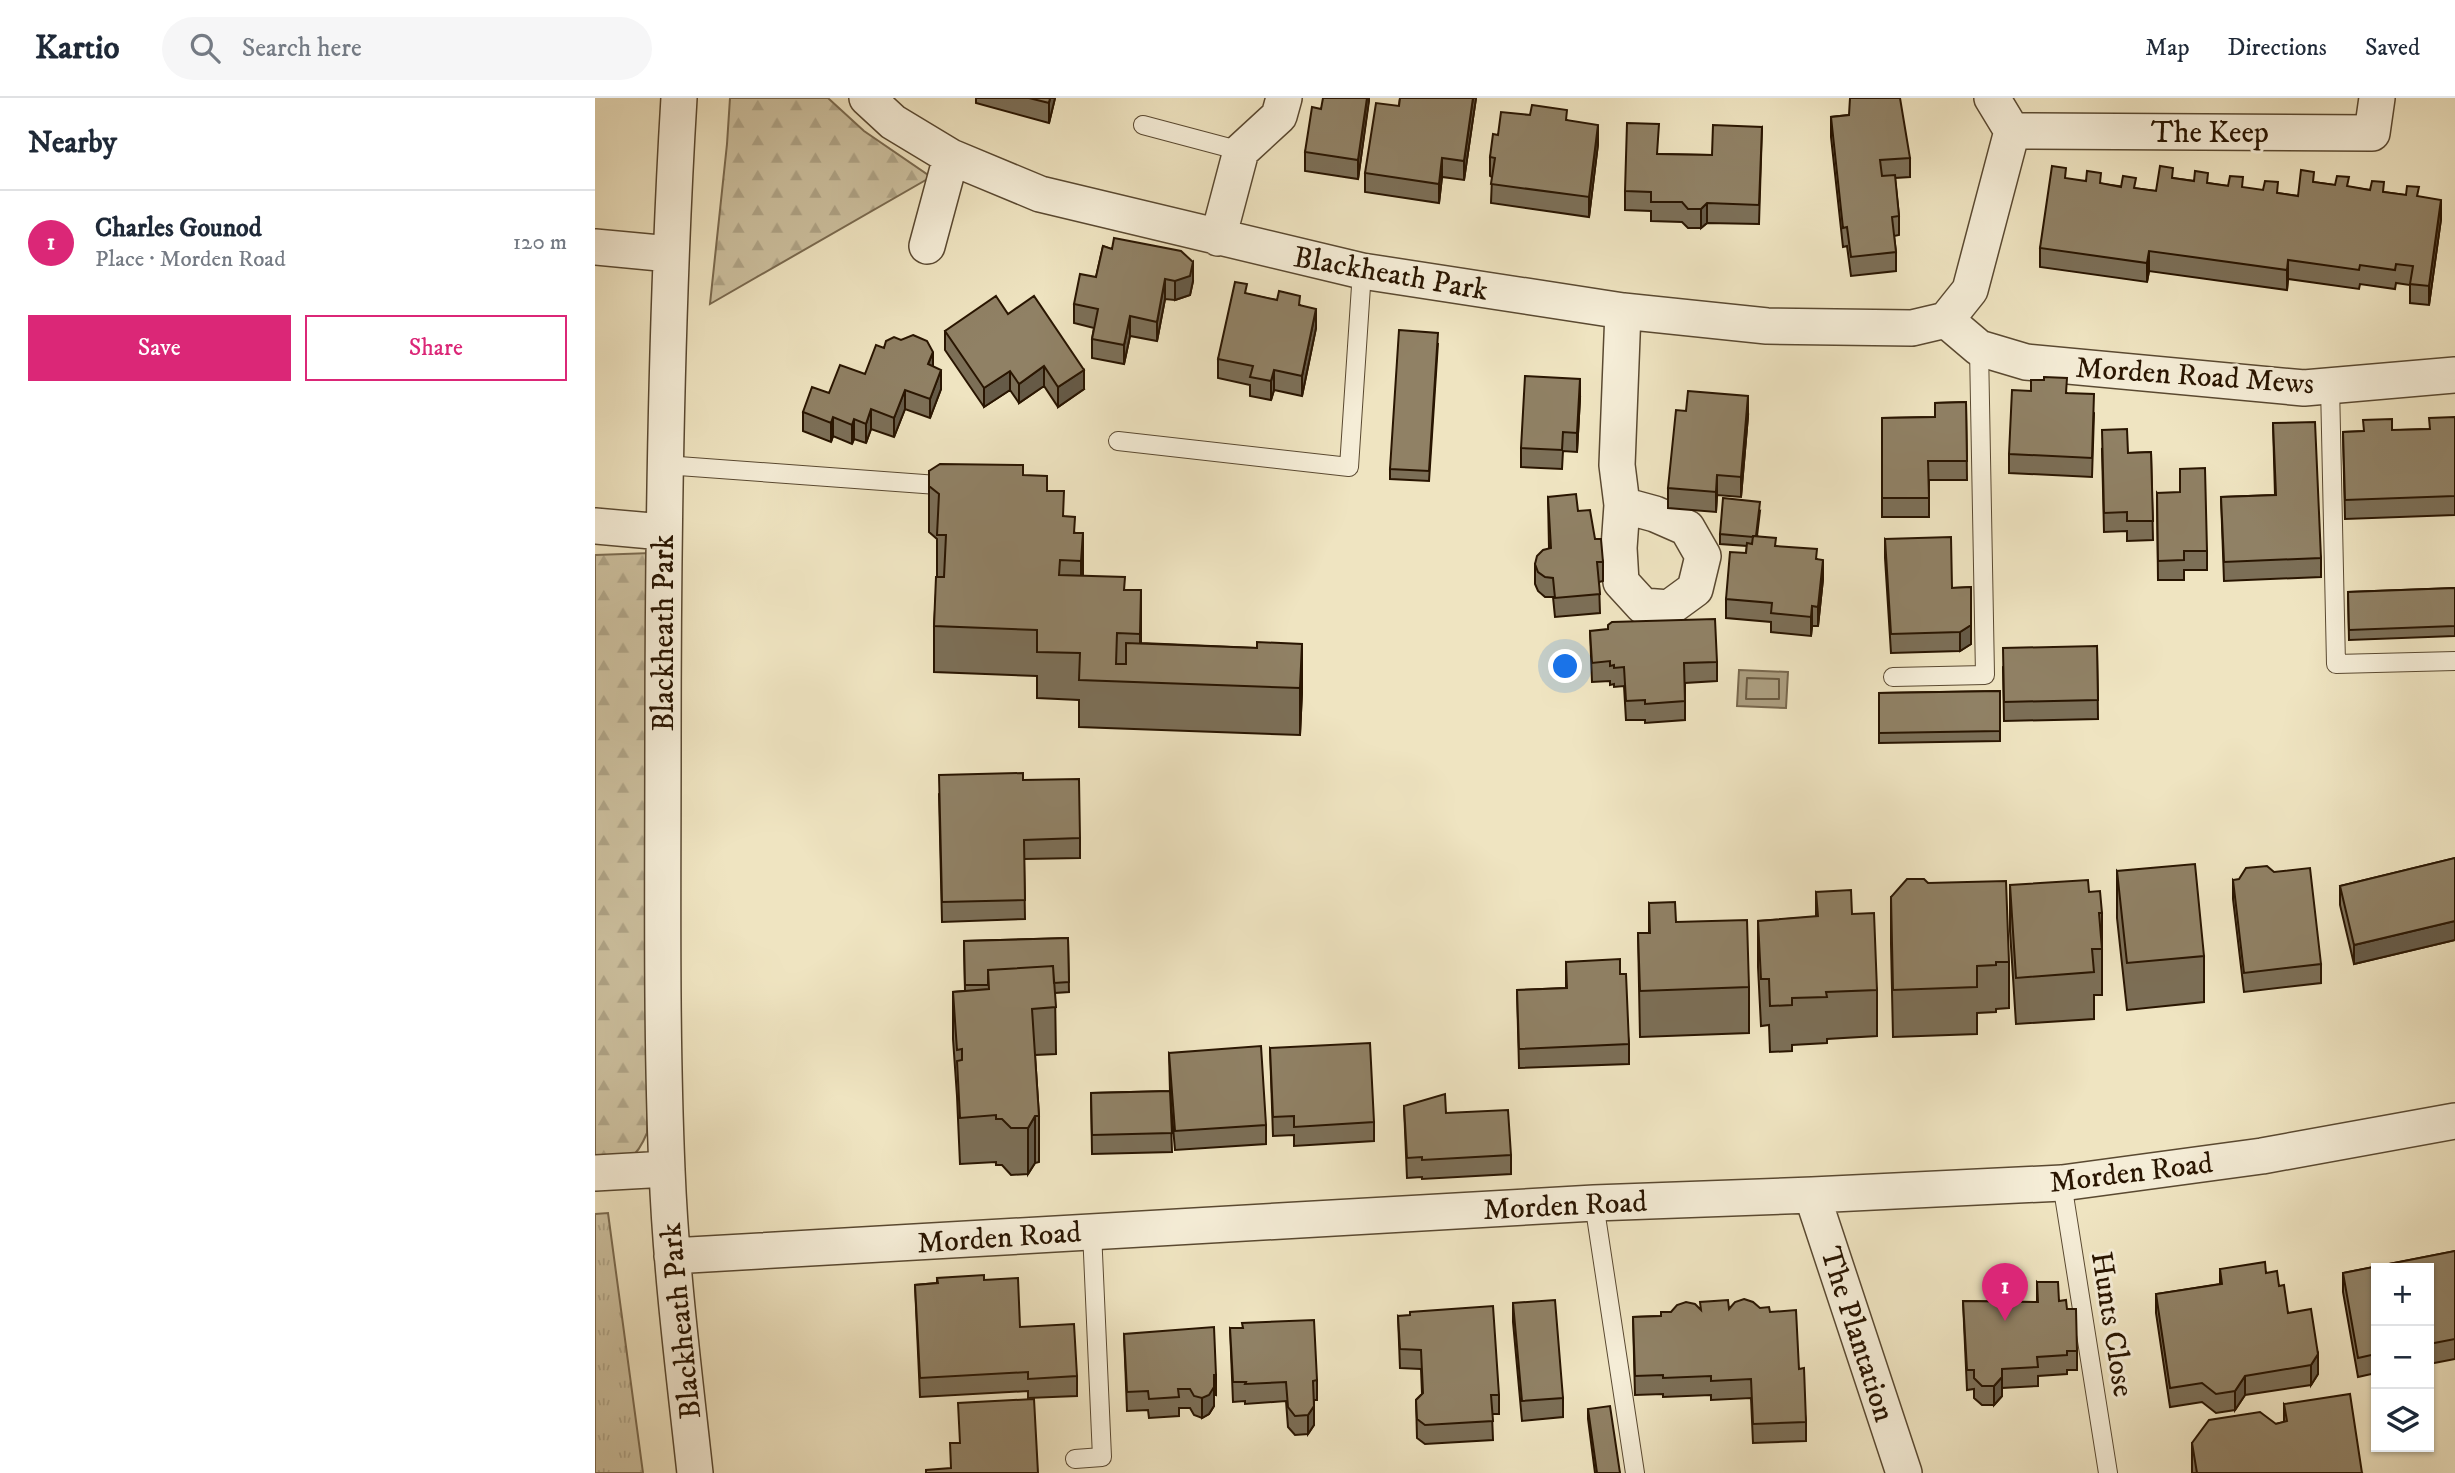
<!DOCTYPE html>
<meta charset="utf-8">
<style>
:root{--surface:#fff;--page:#f6f6f7;--text:#1f2937;--muted:#747a83;--line:#e0e1e3;--accent:#db2777}
body{margin:0;font-family:"IM FELL DW Pica",serif;background:var(--page);color:var(--text)}
.controls{position:absolute;right:21px;bottom:21px;display:grid;overflow:hidden;border-radius:0px;box-shadow:0 2px 5px #0004}
.controls button{width:63px;height:63px;display:grid;place-items:center;padding:0;border:0;border-bottom:2px solid var(--line);background:var(--surface);color:var(--text);font:35px sans-serif}
.you{position:absolute;left:971px;top:569px;width:24px;height:24px;margin:-18px;border:5px solid #fff;border-radius:50%;background:#1a73e8;box-shadow:0 0 0 10px #1a73e833}
.badge{display:grid;place-items:center;width:46px;height:46px;border-radius:50%;background:var(--accent);color:#fff;font-size:23px;font-weight:700}
.pin{position:absolute;translate:-50% -58px;filter:drop-shadow(0 2px 4px #0008)}
.pin::after{content:'';position:absolute;top:37px;width:24px;height:21px;background:inherit;clip-path:polygon(0 0,100% 0,50% 100%)}
.list{margin:0;padding:0;list-style:none}
h2{display:flex;justify-content:space-between;align-items:center;height:91px;margin:0;padding:0 28px;font-size:30px}
h2 small{font-size:23px;font-weight:400;color:var(--muted)}
.list li{display:grid;grid-template-columns:46px 1fr auto;gap:21px;align-items:center;box-sizing:border-box;height:105px;padding:0 28px;border-top:2px solid var(--line)}
.list b{display:block;font-size:26px;white-space:nowrap}
.list p{margin:0;font-size:23px;white-space:nowrap;color:var(--muted)}
.list em{font-size:23px;font-style:normal;color:var(--muted)}
.actions{display:flex;gap:14px;padding:21px 28px}
.actions a{flex:1;padding:16px 0;border:2px solid var(--accent);border-radius:0px;text-align:center;font-size:24px;color:var(--accent)}
.actions .main{background:var(--accent);color:#fff}
.icon{flex:none;width:38px;height:38px;fill:none;stroke:currentColor;stroke-width:2;stroke-linecap:round;stroke-linejoin:round}
.map{position:relative;flex:none;width:1860px;height:1375px;overflow:hidden}
header{display:flex;align-items:center;gap:42px;box-sizing:border-box;height:98px;padding:0 35px;background:var(--surface);border-bottom:2px solid var(--line)}
header strong{font-size:33px}
nav{display:flex;gap:38px;margin-inline-start:auto;font-size:24px}
.search{width:490px;height:63px;background:var(--page);display:flex;align-items:center;gap:18px;box-sizing:border-box;padding:0 24px;border-radius:38px;color:var(--muted);font-size:26px}
main{display:flex}
aside{flex:1;background:var(--surface)}
.map>svg:first-child{display:block}
</style>
<header>
<strong>Kartio</strong>
<div class="search"><svg class="icon" aria-label="search" viewBox="0 0 24 24"><circle cx="10" cy="10" r="6"/><path d="M15 15l6 6"/></svg>Search here</div>
<nav><a>Map</a><a>Directions</a><a>Saved</a></nav>
</header>
<main>
<aside>
<h2>Nearby<small></small></h2>
<ul class="list">
<li><span class="badge">1</span><div><b>Charles Gounod</b><p>Place · Morden Road</p></div><em>120 m</em></li>
</ul>
<div class="actions"><a class="main">Save</a><a>Share</a></div>
</aside>
<div class="map">
<svg width="1860" height="1375" viewBox="0 0 1860 1375">
<defs>
<pattern id="grass-tufts" width="24" height="20" patternUnits="userSpaceOnUse" patternTransform="scale(1.75)"><rect width="24" height="20" fill="#cdc1a0"/><path d="M3 7l-1-3M5 7V3M7 7l1-3M15 17l-1-3M17 17v-4M19 17l1-3" fill="none" stroke="#b0a588"/></pattern>
<pattern id="forest-firs" width="22" height="20" patternUnits="userSpaceOnUse" patternTransform="scale(1.75)"><rect width="22" height="20" fill="#cdc1a0"/><path d="M5 1l3.5 6h-7zM16 11l3.5 6h-7z" fill="#b0a588"/></pattern>
</defs>
<rect width="100%" height="100%" fill="#efe4c1"/>
<filter id="stains"><feTurbulence type="fractalNoise" baseFrequency=".00286" numOctaves="4"/><feColorMatrix values="0 0 0 0 .2 0 0 0 0 .09 0 0 0 0 .02 0 0 0 .5 -.17"/></filter>
<radialGradient id="worn" r=".72"><stop offset=".6" stop-color="#630" stop-opacity="0"/><stop offset="1" stop-color="#630" stop-opacity=".3"/></radialGradient>
<!-- grass -->
<path fill="url(#grass-tufts)" stroke="#7b6b50" stroke-width="2" d="M13,1115L48,1375H0V1116Z"/>
<!-- forest -->
<path fill="url(#forest-firs)" stroke="#7b6b50" stroke-width="2" d="M135,0H233L269,33L336,79L115,206L132,46Z
M56,455L52,1035C39,1066 31,1063 0,1066V457Z"/>
<!-- water -->
<path fill="#ac9e80" stroke="#78674d" stroke-width="2" d="M1144,572L1193,574L1191,610L1142,608Z"/>
<g fill="none" stroke-linecap="round" stroke-linejoin="round">
<!-- shore -->
<path stroke="#6a5a40" stroke-width="2" d="M1152,580L1184,581V601H1151Z"/>
<!-- lane casing -->
<g stroke="#5a4931" stroke-width="20">
<path id="lane" d="M548,27L646,53
M1735,287L1741,566L1860,563
M523,343L754,369L767,173
M70,367L356,388
M1298,579L1390,577L1384,250
M1467,1085L1513,1375
M999,1105L1040,1375
M480,1361L507,1359L497,1133"/>
</g>
<!-- street casing -->
<g stroke="#5a4931" stroke-width="38">
<path id="street" d="M84,0C71,214 68,428 68,643C68,786 66,929 72,1072C76,1173 89,1274 100,1375
M272,0L298,24L356,59L445,96L767,173L1028,213L1172,228L1317,230L1351,222
M1417,33L1777,35L1782,0
M623,140L646,53L684,18L689,0
M332,148L356,59
M0,149L75,156
M1351,222L1384,250L1431,264L1709,290L1860,277
M1351,222L1375,192L1417,33L1397,0
M1027,407L1060,416L1092,430L1108,458L1100,491L1074,510L1048,508L1026,484L1024,450L1027,407L1022,367L1028,213
M0,428L68,434
M0,1075L72,1071
M1217,1097L1309,1375
M77,1158L999,1105L1217,1097L1467,1085L1667,1058L1860,1023"/>
</g>
<!-- lane -->
<use href="#lane" stroke="#f5edd7" stroke-width="18"/>
<!-- street -->
<use href="#street" stroke="#f5edd7" stroke-width="35"/>
</g>
<!-- wall -->
<path fill="#7c6f57" stroke="#291501" stroke-width="2" d="M381,0H460L454,25L381,5Z
M774,0L763,81L710,73V54L726,11Z
M805,0H881L869,82L847,79L844,105L770,94V75L804,8Z
M1254,17L1315,60V79L1300,80L1304,118V137L1299,138L1301,154V173L1256,178L1252,148L1248,149L1236,39V19Z
M972,22L1003,46L994,119L896,105L897,79L895,78V59L903,37Z
M1167,29L1164,126L1112,125L1106,130H1093L1087,124L1056,123V113L1030,112V93L1063,56L1117,57Z
M1578,80L1703,98L1719,84L1824,99L1846,121L1834,207L1815,205V187L1801,185L1800,191L1765,186L1764,191L1693,181L1692,192L1554,173L1552,184L1445,169V150L1471,81L1561,93Z
M508,148L598,183L595,197L580,202L570,201L562,243L535,238L529,266L497,260V241L499,230L479,225V206L501,179Z
M652,196L705,207L721,230L707,298L679,292L676,302L655,298V287L623,280V261Z
M413,216L489,291L463,309L449,288L424,305L415,292L389,309L350,252V233Z
M843,245L834,383L795,381V371Z
M338,268L346,291L335,320L310,311L299,339L276,331L271,345L259,341L257,346L238,338L236,344L208,333V314L234,295L270,276Z
M1472,295L1499,315L1497,379L1414,375V356Z
M985,300L982,354L968,353L967,371L926,369V350Z
M1371,304L1372,382H1334V419H1287V320L1340,319V305Z
M1153,318L1146,399L1122,397L1121,414L1073,410V390Z
M1860,319V417L1750,421L1748,334L1834,331Z
M1678,325L1726,460V479L1629,483L1626,399L1680,397Z
M1507,351L1533,355L1556,354L1558,442L1532,443V433L1509,434Z
M334,373L428,377L452,393L480,435H488V478L530,492H546V545L662,550L707,546V593L705,637L484,629V602L442,600V578L339,574V528L342,479V441L334,434Z
M1562,395L1612,453V472H1589V482H1563Z
M953,399L983,413L1000,441L1008,464V483L1004,484L1005,515L960,519L958,499H950L943,493L940,486V466L954,450Z
M1165,413L1162,438L1181,448L1222,461L1228,481L1223,528H1217L1216,538L1176,534V524L1131,520V501L1151,455L1152,448L1125,446V436Z
M1290,441L1357,490L1376,489V546L1365,553L1296,555L1290,460Z
M1860,490V538L1754,542L1753,494Z
M995,533L1122,564V583L1090,585V622L1050,625V622H1031L1029,588L1019,589V586L1015,587V583L997,584Z
M1502,548L1503,621L1409,623L1408,569Z
M1405,593V643L1284,645V595Z
M428,682L485,740V760L429,761L430,821L347,824L344,696Z
M1860,760V842L1759,866L1745,807V788Z
M1522,773L1609,858V904L1532,912L1522,820Z
M1638,782L1726,866V885L1649,894L1638,801Z
M1333,785L1414,864V910L1401,911V914L1382,915V936L1298,939L1296,846V799Z
M1415,787L1494,794L1507,815V897H1499V921L1421,926L1415,833Z
M1221,794L1257,816L1282,892V938L1232,941V945L1197,947V953L1175,954L1174,927L1166,928L1163,869V823L1221,819Z
M1054,805L1081,824L1154,889V935L1045,939L1043,835H1054Z
M473,840L474,894L460,895L461,956L440,957L444,1018V1064L440,1065L433,1076L416,1077L407,1067H401V1064L365,1066L362,998L358,941V894L370,893L369,843Z
M971,864L1025,876L1034,946V966L924,970L922,892L971,890Z
M675,950L779,1024V1043L699,1048V1037L678,1038Z
M574,955L671,1027V1046L580,1052L575,994L577,1054L497,1056L496,995L575,993Z
M809,1008L851,1015L916,1057V1076L827,1081V1079L812,1080Z
M1860,1153V1261L1834,1266V1170H1781V1275L1763,1279L1748,1194V1175Z
M1625,1171L1671,1175L1684,1188L1693,1215L1723,1276L1716,1287L1650,1297L1640,1312L1621,1315L1607,1304L1575,1309L1561,1215V1196L1625,1186Z
M342,1180L389,1182L425,1229L482,1278V1298L433,1300V1293L325,1299L320,1187L342,1185Z
M1442,1184L1464,1203L1472,1211L1482,1253V1272H1472V1276L1443,1278V1288L1407,1290V1298L1399,1307H1387L1379,1300V1291L1372,1292L1368,1203L1442,1204Z
M918,1205L968,1300V1319L927,1323L918,1224Z
M1165,1210L1175,1214L1204,1271L1211,1324V1343L1158,1345L1156,1300L1116,1302V1297L1068,1299V1296L1040,1297L1038,1219L1066,1218L1105,1212Z
M803,1218L904,1297V1316H897L898,1342L830,1346L822,1340L821,1302L827,1296L826,1271L805,1270Z
M635,1230L722,1282V1302H719V1327L713,1336L700,1337L693,1329L691,1303L650,1306V1303L638,1304Z
M529,1236L621,1277V1297L619,1296V1308L614,1316L607,1320L599,1317L595,1310H584V1318L554,1320L553,1312L532,1313Z
M1689,1306L1767,1375H1597V1345L1689,1324Z
M993,1311L1025,1375H1000L993,1321Z"/>
<!-- shaded-wall -->
<path fill="#655a47" stroke="#291501" stroke-width="2" d="M455,0H460L454,25V5Z
M772,0H774V3L763,81V62Z
M878,0H881L869,82V63Z
M1003,27V46L994,119V99Z
M847,60V79L844,105V86Z
M1846,102V121L1834,207V188Z
M1112,105V125L1106,130V111Z
M1554,153V173L1552,184V165Z
M1693,162V181L1692,192V172Z
M598,164V183L595,197L580,202V183Z
M570,181V201L562,243V224Z
M721,211V230L707,298V278Z
M535,218V238L529,266V247Z
M338,254V273L333,266Z
M449,268V288L424,305V286Z
M346,272V291L335,320V301Z
M489,272V291L463,309V289Z
M679,272V292L676,302V283Z
M415,273V292L389,309V290Z
M985,281V300L982,354V335Z
M310,292V311L299,339V320Z
M1153,298V318L1146,399V379Z
M276,311V331L271,345V326Z
M238,319V338L236,344V325Z
M259,321V341L257,346V327Z
M1122,377V397L1121,414V394Z
M488,435V482L486,509V463Z
M1228,462V481L1223,528V509Z
M546,492V539L545,582V536Z
M1217,508V528L1216,538V519Z
M1376,527V546L1365,553V534Z
M707,546V593L705,637V590Z
M1860,823V842L1759,866V847Z
M440,1018V1065L433,1076V1030Z
M1723,1256V1276L1716,1287V1267Z
M1650,1278V1297L1640,1312V1293Z
M1407,1279V1298L1399,1307V1288Z
M619,1289V1308L614,1316L607,1320V1300Z
M719,1308V1327L713,1336V1317Z"/>
<!-- building -->
<path fill="#908165" stroke="#291501" stroke-width="2" d="M434,0H455L454,5Z
M728,0H772L763,62L710,54L717,9L726,11Z
M805,0H878L869,63L847,60L844,86L770,75L781,5L804,8Z
M1255,0H1305L1315,60L1285,62L1287,78L1300,77L1304,118L1297,119L1301,154L1256,159L1252,129L1248,130L1236,19L1254,17Z
M937,7L972,12L971,22L1003,27L994,99L896,86L900,60L895,59L898,36L903,37L906,14L935,17Z
M1032,25L1064,26L1062,56L1117,57L1118,27L1167,29L1164,107L1112,105L1106,111H1093L1087,104H1056V94L1030,93Z
M1457,68L1471,70L1470,80L1491,83L1492,73L1506,75L1505,85L1526,89L1528,78L1541,80L1539,90L1561,93L1565,68L1578,70L1577,80L1599,83L1600,73L1613,75L1612,85L1633,88L1635,78L1648,79L1647,89L1668,92L1670,83L1683,84L1682,95L1703,98L1706,72L1719,74L1718,84L1740,87L1742,78L1754,79L1752,88L1775,92L1777,83L1789,84L1788,94L1811,97L1812,88L1824,89L1822,98L1846,102L1834,188L1815,186L1818,168L1801,166L1800,172L1765,167L1764,172L1693,162L1692,172L1554,153L1552,165L1445,150Z
M519,140L586,153L598,164L595,178L580,183L570,181L562,224L535,218L529,247L497,241L503,211L479,206L485,176L501,179L508,148L517,151Z
M640,184L652,186L650,195L682,202L684,193L705,198L704,207L721,211L707,278L679,272L676,283L655,279L658,268L623,261Z
M401,198L413,216L439,198L489,272L463,289L449,268L424,286L415,273L389,290L350,233Z
M804,232L843,235L834,373L795,371Z
M318,237L332,243L338,254L333,266L346,272L335,301L310,292L299,320L276,311L271,326L259,321L257,327L238,319L236,325L208,314L217,289L234,295L245,267L270,276L281,247L289,250L291,243L299,239L306,242Z
M930,278L985,281L982,335L968,334L967,352L926,350Z
M1449,279L1472,280L1471,295L1499,296L1497,360L1414,356L1417,292L1436,293V282H1449Z
M1093,293L1153,298L1146,379L1122,377L1121,394L1073,390L1081,312L1091,313Z
M1371,304L1372,363H1333L1334,400H1287V320L1340,319V305Z
M1860,319V398L1750,402L1748,334L1769,333L1768,322L1797,321V332L1835,331L1834,320Z
M1720,324L1726,460L1629,464L1626,399L1681,397L1678,325Z
M1532,331L1533,355L1556,354L1558,423H1532V414L1509,415L1507,332Z
M345,366L428,367V377L452,378V393H469L468,418L480,419L479,435H488L486,463L465,462L464,477L530,479L529,492H546L545,536L522,535L521,566H531V545L662,550V544L707,546L705,590L484,582L485,555L442,554V532L339,528L341,479H349L351,437H342L344,396L334,388V373Z
M1610,370L1612,453H1589V462L1563,463L1562,395L1585,394V371Z
M981,396L983,413L995,412L1000,441H1006L1008,464H1002L1005,496L960,500L958,480L950,479L943,474L940,466L942,458L948,452L956,450L953,399Z
M1128,400L1165,404L1161,438H1158V439L1125,436Z
M1158,438L1181,440L1180,448L1222,451L1221,461L1228,462L1223,509L1217,508L1216,519L1176,515L1177,505L1131,501L1135,454L1151,455L1152,445L1157,446Z
M1356,439L1357,490L1376,489V527L1365,534L1296,536L1290,441Z
M1860,490V528L1754,532L1753,494Z
M1120,521L1122,564L1089,565L1090,603L1050,606V602L1031,603L1029,569L1019,570V567L1015,568V563L997,565L995,533L1013,531V527L1017,524Z
M1502,548L1503,602L1409,604L1408,550Z
M1405,593V633L1284,635V595Z
M428,675V682L484,681L485,740L429,742L430,802L347,804L344,677Z
M1860,760V823L1759,847L1745,788Z
M1600,766L1609,858L1532,865L1522,773Z
M1672,768L1679,774L1715,770L1726,866L1649,875L1638,782L1644,781L1651,770Z
M1312,781H1329L1333,785L1411,783L1414,864H1401V867L1382,868V889L1298,892L1296,799Z
M1493,782L1494,794L1505,793L1507,815H1504L1507,851H1497L1499,874L1421,880L1415,787Z
M1256,792L1257,816L1279,815L1282,892L1231,894L1232,899L1197,900V907L1175,908L1174,881H1166L1163,823L1223,818L1221,794Z
M1080,804L1081,824L1152,822L1154,889L1045,893L1043,835H1055L1054,805Z
M473,840L474,884L459,885L458,868L393,872V887H370L369,843Z
M1025,861V876H1031L1034,946L924,951L922,892L972,890L971,864Z
M458,868L461,909L437,911L444,1018H440L433,1030H416L407,1021H401V1017L365,1020L362,963L367,962V951L362,952L358,894L394,891L393,872Z
M775,945L779,1024L699,1029V1018L678,1019L675,950Z
M666,948L671,1027L580,1033L574,955Z
M575,993L577,1035L497,1037L496,995Z
M850,996L851,1015L913,1012L916,1057L827,1062V1059L812,1060L809,1008Z
M1860,1153V1241L1834,1246V1170H1781V1256L1763,1260L1748,1175Z
M1670,1164L1671,1175L1682,1173L1684,1188L1689,1187L1693,1215L1716,1211L1723,1256L1716,1267L1650,1278L1640,1293L1621,1296L1607,1285L1575,1290L1561,1196L1627,1186L1625,1171Z
M389,1177V1182L423,1180L425,1229L479,1226L482,1278L433,1281V1274L325,1280L320,1187L343,1185L342,1180Z
M1442,1184H1463L1464,1203L1471,1202L1472,1211H1481L1482,1253H1472V1257L1442,1259L1443,1269L1407,1271V1279L1399,1288H1387L1379,1280V1272H1372L1368,1203L1443,1204Z
M1149,1201L1158,1204L1165,1210L1174,1209L1175,1214L1201,1212L1204,1271L1209,1270L1211,1324L1158,1326L1156,1281L1116,1283V1278L1068,1280V1277L1040,1278L1038,1219L1066,1218V1214H1076L1082,1207L1091,1204L1100,1206L1106,1212L1105,1204L1133,1202L1134,1211L1140,1204Z
M960,1202L968,1300L927,1303L918,1205Z
M898,1208L904,1297H896L898,1323L830,1327L822,1321L821,1302L828,1295L826,1252L805,1251L803,1218L815,1217V1214Z
M719,1222L722,1282L718,1283L719,1308L713,1317L700,1318L693,1309L691,1284L650,1286L651,1284H638L635,1230H648L647,1225Z
M619,1229L621,1277H619V1289L614,1297L607,1300L599,1298L595,1291H583L584,1299L554,1301L553,1293L532,1294L529,1236Z
M1755,1296L1767,1375H1602L1597,1345L1614,1322L1665,1314L1681,1326L1692,1323L1689,1306Z
M439,1301L443,1375H331V1372L356,1370L355,1345H365L363,1305Z
M1015,1308L1025,1375H1002L993,1311Z"/>
<g text-anchor="middle" stroke-width="6" stroke-linejoin="round" paint-order="stroke">
<!-- street labels -->
<g font-size="30" fill="#291501" stroke="#f5edd7">
<text x="1615" y="44">The Keep</text>
<text transform="translate(796 175) rotate(10)" y="10">Blackheath Park</text>
<text transform="translate(1600 277) rotate(4)" y="10">Morden Road Mews</text>
<text transform="translate(68 535) rotate(-90)" y="10">Blackheath Park</text>
<text transform="translate(1536 1074) rotate(-7)" y="10">Morden Road</text>
<text transform="translate(970 1107) rotate(-3)" y="10">Morden Road</text>
<text transform="translate(404 1139) rotate(-4)" y="10">Morden Road</text>
<text transform="translate(85 1223) rotate(-96)" y="10">Blackheath Park</text>
<text transform="translate(1518 1226) rotate(81)" y="10">Hunts Close</text>
<text transform="translate(1263 1236) rotate(72)" y="10">The Plantation</text>
</g>
</g>
<rect width="100%" height="100%" filter="url(#stains)"/>
<rect width="100%" height="100%" fill="url(#worn)"/>
</svg>
<div class="controls">
<button>+</button>
<button>−</button>
<button><svg class="icon" aria-label="layers" viewBox="0 0 24 24"><path d="M12 4l9 5-9 5-9-5zM3 14l9 5 9-5"/></svg></button>
</div>
<div class="you"></div>
<div class="pin badge" style="left:1410px;top:1223px">1</div>
</div>
</main>
